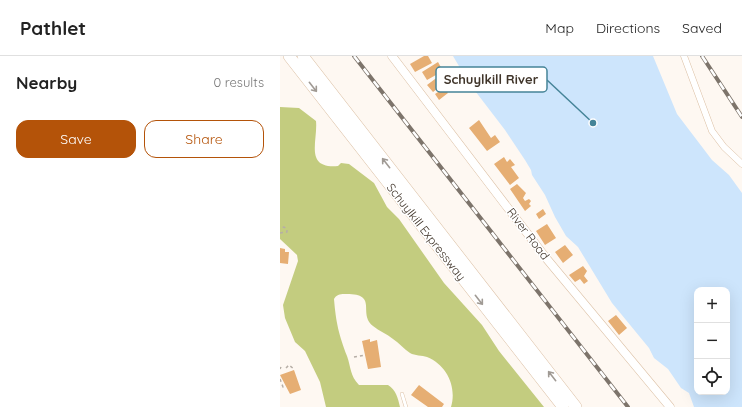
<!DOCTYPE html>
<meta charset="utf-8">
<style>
:root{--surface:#fff;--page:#f2f2f2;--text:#222;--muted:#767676;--line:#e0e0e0;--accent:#b45309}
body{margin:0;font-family:Quicksand,sans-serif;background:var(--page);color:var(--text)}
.controls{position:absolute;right:12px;bottom:12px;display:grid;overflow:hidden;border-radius:8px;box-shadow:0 4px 16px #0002}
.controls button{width:36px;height:36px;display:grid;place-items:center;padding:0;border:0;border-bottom:1px solid var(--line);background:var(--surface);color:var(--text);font:20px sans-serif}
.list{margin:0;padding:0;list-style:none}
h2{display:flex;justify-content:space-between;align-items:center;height:52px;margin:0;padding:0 16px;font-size:17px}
h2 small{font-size:13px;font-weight:400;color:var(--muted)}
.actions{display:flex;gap:8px;padding:12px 16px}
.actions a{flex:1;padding:9px 0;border:1px solid var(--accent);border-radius:12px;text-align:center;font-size:14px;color:var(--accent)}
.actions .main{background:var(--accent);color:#fff}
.icon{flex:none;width:22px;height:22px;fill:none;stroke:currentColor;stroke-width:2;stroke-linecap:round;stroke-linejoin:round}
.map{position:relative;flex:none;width:462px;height:351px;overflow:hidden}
header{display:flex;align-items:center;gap:24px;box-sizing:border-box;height:56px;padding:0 20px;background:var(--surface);border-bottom:1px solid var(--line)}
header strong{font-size:19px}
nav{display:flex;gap:22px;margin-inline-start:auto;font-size:14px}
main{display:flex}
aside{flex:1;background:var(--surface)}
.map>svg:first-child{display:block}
</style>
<header>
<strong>Pathlet</strong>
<nav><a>Map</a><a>Directions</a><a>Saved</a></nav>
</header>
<main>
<aside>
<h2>Nearby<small>0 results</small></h2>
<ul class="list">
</ul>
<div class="actions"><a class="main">Save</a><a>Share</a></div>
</aside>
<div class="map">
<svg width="462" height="351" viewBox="0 0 462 351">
<rect width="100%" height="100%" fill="#fef8f2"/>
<!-- forest -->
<path fill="#c3cc7f" d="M0,51L19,52L36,65C38,85 24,113 58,110L61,107L69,108L94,127L107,151L119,163L164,227L202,269L219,295L264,351H171C177,331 167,309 147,301C142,299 135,300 130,297C124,293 119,287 113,283C107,278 99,275 93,270C77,257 100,237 64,238C60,238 56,239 54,243C56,267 59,279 67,300C71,311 70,320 79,329H108C116,334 118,342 120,351H46L40,326L25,295L15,286L5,262L3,249L18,205L17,199L0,183Z"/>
<!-- water -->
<path fill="#cde5fc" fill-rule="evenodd" d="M173,0H373L397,58L432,104L449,119L462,137V351H414L409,337L401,332L388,313L374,302L369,292L332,247L298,191L286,180L275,161L265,139L252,119L251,114L245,104L225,74L189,27ZM417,234H447V336H417Z"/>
<!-- building -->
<path fill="#e6ae73" d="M144,0H148L152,7L135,16L130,8Z
M158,6L163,15L147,24L142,16Z
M159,20L165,27L153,36L147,29Z
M164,32L168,37L159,44L155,38Z
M199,64L211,82L215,79L220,86L207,95L189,72Z
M224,101L227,106L230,103L235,109L231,111L239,122L230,129L214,108Z
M237,128L246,137L243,142L245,145L249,143L251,145L249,148L251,150L245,155L230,133Z
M263,153L266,158L259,163L256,158Z
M267,168L276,182L265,189L256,175Z
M285,189L293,199L283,207L275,196Z
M0,192L5,193V196H9L8,208L0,207Z
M303,210L307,215L304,220L308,225L304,228L300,223L295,226L289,219Z
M336,259L347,272L339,279L328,265Z
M90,283V286L97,284L101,311L88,313L82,285Z
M14,314L21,334L10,338L0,319Z
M139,329L164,348L162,351H148L131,339Z"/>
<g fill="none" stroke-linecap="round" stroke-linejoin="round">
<!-- service casing -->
<g stroke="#dcc0a5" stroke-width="4">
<path id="service" d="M122,338L126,351"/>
</g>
<!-- minor casing -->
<g stroke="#dcc0a5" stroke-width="7">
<path id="minor" d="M404,0L432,75L444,91L462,108"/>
</g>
<!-- tertiary casing -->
<g stroke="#dcc0a5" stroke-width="9">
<path id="tertiary" d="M112,0L266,202L390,351"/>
</g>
<!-- motorway casing -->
<g stroke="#dcc0a5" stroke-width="12">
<path id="motorway" d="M9,0L283,351
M23,0L296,351"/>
</g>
<!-- path -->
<path stroke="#b6aea6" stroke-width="1.5" stroke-dasharray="3 3" stroke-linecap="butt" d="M0,177L7,176V173L4,171L1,172
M74,301L85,299
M6,312L9,309L15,314
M0,313L1,311
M0,323L3,331L6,330"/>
<!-- service -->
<use href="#service" stroke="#fff" stroke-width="3"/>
<!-- minor -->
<use href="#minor" stroke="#fff" stroke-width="6"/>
<!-- tertiary -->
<use href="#tertiary" stroke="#fff" stroke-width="8"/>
<!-- motorway -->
<use href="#motorway" stroke="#fff" stroke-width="11"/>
<!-- rail casing -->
<g stroke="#7d746b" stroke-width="4">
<path id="rail" d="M74,0L348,351
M422,0L462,61"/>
</g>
<!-- rail -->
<use href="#rail" stroke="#fff" stroke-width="2.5" stroke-dasharray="8" stroke-linecap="butt"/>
</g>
<!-- one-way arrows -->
<defs><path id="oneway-shaft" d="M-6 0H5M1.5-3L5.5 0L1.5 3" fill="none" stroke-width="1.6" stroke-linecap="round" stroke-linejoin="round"/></defs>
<g stroke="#a09a94">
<use href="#oneway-shaft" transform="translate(33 31) rotate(52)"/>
<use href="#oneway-shaft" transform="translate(106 107) rotate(-128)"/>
<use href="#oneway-shaft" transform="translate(199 244) rotate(52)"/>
<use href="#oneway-shaft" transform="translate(272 320) rotate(-128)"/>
</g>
<g text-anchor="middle" stroke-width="3" stroke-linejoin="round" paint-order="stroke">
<!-- street labels -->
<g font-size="12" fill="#40352a" stroke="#fff">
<text transform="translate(146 176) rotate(52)" y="4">Schuylkill Expressway</text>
<text transform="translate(248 178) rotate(53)" y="4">River Road</text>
</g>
</g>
<!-- callouts -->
<path fill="none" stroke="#458498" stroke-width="1.5" d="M313 67L267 24"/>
<circle fill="#458498" stroke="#fff" stroke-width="1.5" cx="313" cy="67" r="4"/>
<rect fill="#fff" stroke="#458498" stroke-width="1.5" x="156" y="11" width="111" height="25" rx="4"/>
<g font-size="13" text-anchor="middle" font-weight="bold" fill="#40352a">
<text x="211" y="28">Schuylkill River</text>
</g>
</svg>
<div class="controls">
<button>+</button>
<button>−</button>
<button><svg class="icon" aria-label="locate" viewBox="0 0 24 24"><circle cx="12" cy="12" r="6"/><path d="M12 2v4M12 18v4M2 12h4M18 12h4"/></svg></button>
</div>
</div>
</main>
